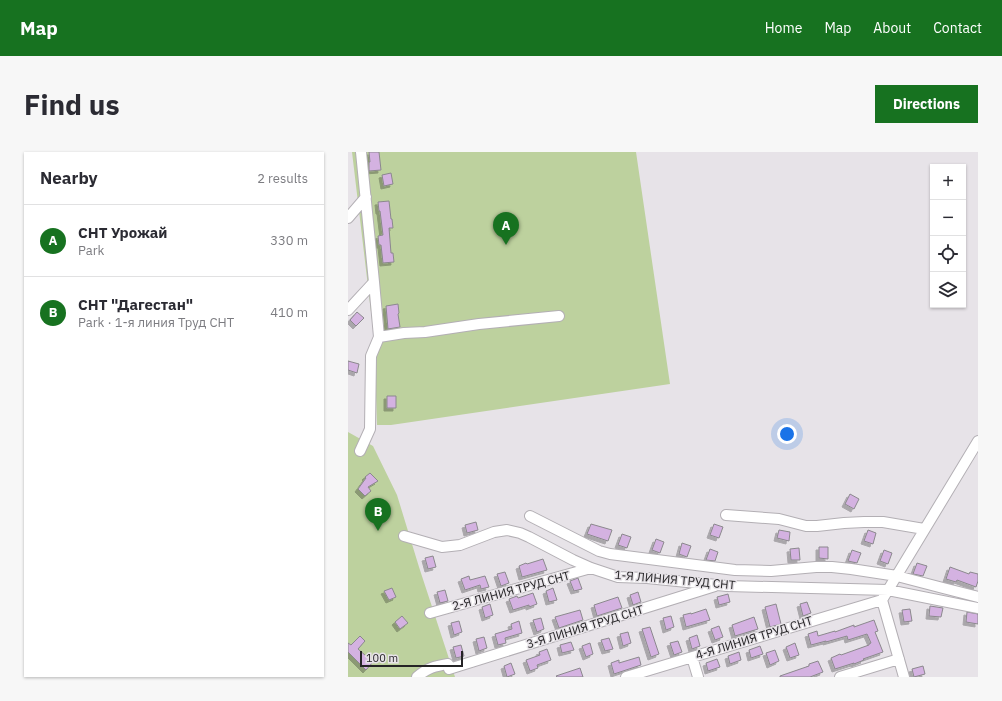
<!DOCTYPE html>
<meta charset="utf-8">
<style>
:root{--surface:#fff;--page:#f7f7f7;--text:#2b2b33;--muted:#7c7c81;--line:#e1e1e2;--accent:#177220}
body{margin:0;font-family:"IBM Plex Sans",sans-serif;background:var(--page);color:var(--text)}
.controls{position:absolute;right:12px;top:12px;display:grid;overflow:hidden;border-radius:0px;box-shadow:0 1px 3px #0004}
.controls button{width:36px;height:36px;display:grid;place-items:center;padding:0;border:0;border-bottom:1px solid var(--line);background:var(--surface);color:var(--text);font:20px sans-serif}
.scale{position:absolute;left:12px;bottom:10px;width:103px;box-sizing:border-box;padding-left:4px;border:2px solid #252426;border-top:0;font-size:11px;line-height:14px;white-space:nowrap;color:#252426;-webkit-text-stroke:3px #e7e3e8;paint-order:stroke}
.you{position:absolute;left:439px;top:282px;width:14px;height:14px;margin:-10px;border:3px solid #fff;border-radius:50%;background:#1a73e8;box-shadow:0 0 0 6px #1a73e833}
.badge{display:grid;place-items:center;width:26px;height:26px;border-radius:50%;background:var(--accent);color:#fff;font-size:13px;font-weight:700}
.pin{position:absolute;translate:-50% -33px;filter:drop-shadow(0 1px 2px #0008)}
.pin::after{content:'';position:absolute;top:21px;width:14px;height:12px;background:inherit;clip-path:polygon(0 0,100% 0,50% 100%)}
.list{margin:0;padding:0;list-style:none}
h2{display:flex;justify-content:space-between;align-items:center;height:52px;margin:0;padding:0 16px;font-size:17px}
h2 small{font-size:13px;font-weight:400;color:var(--muted)}
.list li{display:grid;grid-template-columns:26px 1fr auto;gap:12px;align-items:center;box-sizing:border-box;height:72px;padding:0 16px;border-top:1px solid var(--line)}
.list b{display:block;font-size:15px;white-space:nowrap}
.list p{margin:0;font-size:13px;white-space:nowrap;color:var(--muted)}
.list em{font-size:13px;font-style:normal;color:var(--muted)}
.icon{flex:none;width:22px;height:22px;fill:none;stroke:currentColor;stroke-width:2;stroke-linecap:round;stroke-linejoin:round}
.map{position:relative;flex:none;width:630px;height:525px;overflow:hidden;border-radius:0px}
header{display:flex;align-items:center;gap:24px;box-sizing:border-box;height:56px;padding:0 20px;background:var(--accent);color:#fff}
header strong{font-size:19px}
nav{display:flex;gap:22px;margin-inline-start:auto;font-size:14px}
.intro{display:flex;align-items:center;justify-content:space-between;box-sizing:border-box;height:96px;padding:0 24px}
h1{margin:0;font-size:28px}
.button{padding:10px 18px;border-radius:0px;background:var(--accent);color:#fff;font-size:14px;font-weight:700}
main{display:flex;gap:24px;padding:0 24px}
aside{flex:1;background:var(--surface);border-radius:0px;box-shadow:0 1px 3px #0004}
.map>svg:first-child{display:block}
</style>
<header>
<strong>Map</strong>
<nav><a>Home</a><a>Map</a><a>About</a><a>Contact</a></nav>
</header>
<div class="intro"><h1>Find us</h1><a class="button">Directions</a></div>
<main>
<aside>
<h2>Nearby<small>2 results</small></h2>
<ul class="list">
<li><span class="badge">A</span><div><b>СНТ Урожай</b><p>Park</p></div><em>330 m</em></li>
<li><span class="badge">B</span><div><b>СНТ &quot;Дагестан&quot;</b><p>Park · 1-я линия Труд СНТ</p></div><em>410 m</em></li>
</ul>
</aside>
<div class="map">
<svg width="630" height="525" viewBox="0 0 630 525">
<defs>
<filter id="shadow"><feDropShadow dx="-3" dy="3" stdDeviation="0" flood-color="#0004"/></filter>
</defs>
<rect width="100%" height="100%" fill="#e7e3e8"/>
<!-- green -->
<path fill="#bdd19e" d="M4,0H288L322,232L43,273H29L26,185Z
M0,280L25,294L49,343L71,415L107,525H0Z"/>
<!-- building -->
<path fill="#d4b2e1" stroke="#8b888d" filter="url(#shadow)" d="M21,0H31L33,18L21,19V10H22Z
M43,21L45,32L36,34L34,23Z
M41,49L43,67H44L45,76H41L43,101H45L46,110L35,111L33,93H31L30,84L35,83L32,59H31L30,50Z
M50,152L51,161L50,162L52,175L40,177L38,154Z
M9,160L16,166L8,174L2,168Z
M0,209L11,212L9,221L0,218Z
M39,244H48V256H39Z
M22,321L30,329L20,335L23,339L17,344L10,337L18,326L17,325Z
M502,342L511,347L506,357L497,352Z
M128,370L130,378L119,381L117,373Z
M243,372L264,378L260,389L239,382Z
M366,372L375,375L371,386L362,383Z
M431,378L442,380L441,389L429,386Z
M520,378L528,381L525,392L516,389Z
M274,382L283,385L279,396L270,393Z
M308,387L316,390L312,401L304,398Z
M334,391L343,394L339,405L331,402Z
M471,395H480V407L471,406Z
M451,396L452,408H443L442,397Z
M362,397L370,400L367,409L358,408Z
M504,398L513,401L509,411L500,409Z
M536,398L544,401L540,412L532,409Z
M85,404L88,415L80,417L77,406Z
M195,407L199,418L174,425L171,414L178,411L179,412Z
M569,411L579,414L575,424L565,422Z
M602,415L621,422L622,420L630,422V429L628,435L609,428L608,430L598,427Z
M157,420L161,431L153,434L149,422Z
M121,424L122,428L137,424L141,435L133,437L132,433L117,438L113,427Z
M230,426L234,437L226,439L222,429Z
M44,436L48,445L41,448L36,439Z
M205,436L209,448L201,450L198,439Z
M97,438L100,449L92,451L89,440Z
M290,440L293,450L285,453L282,443Z
M185,441L189,452L181,455V453L165,458L161,447L169,444L170,446Z
M380,442L382,450L371,453L369,445Z
M270,445L274,456L249,464L246,453Z
M459,450L463,461L455,464L452,452Z
M142,452L145,463L137,466L134,455Z
M428,452L433,472L422,475L417,455Z
M582,454L595,456L593,465L581,464Z
M358,457L362,468L338,475L335,463L343,461V462Z
M562,457L564,469L556,470L554,458Z
M232,458L235,468L211,476L207,465Z
M619,460L630,462V472L618,470Z
M54,464L60,471L52,477L47,470Z
M323,464L326,475L318,478L315,466Z
M406,465L410,477L387,484L384,473Z
M193,466L196,477L189,480L185,468Z
M526,468L530,479L527,480L535,500L515,507L516,508L506,512V511L487,517L483,506L492,502L493,503L521,493V492L523,491L519,482L500,488L499,484L478,490V489L463,493L460,482L469,479L470,484L487,479V480L506,473V475Z
M111,469L114,480L106,483L103,471Z
M171,469L174,481L157,486L158,491L150,493L147,482L164,477L163,472Z
M371,474L375,485L367,488L363,477Z
M302,475L311,502L303,505L294,477Z
M280,480L283,491L275,494L272,482Z
M349,483L352,494L344,497L341,486Z
M12,484L17,489L10,497L25,510L18,518L0,500V491L3,493Z
M136,485L139,496L131,499L128,487Z
M261,486L265,497L257,499L253,488Z
M330,489L334,500L326,503L322,491Z
M223,490L226,498L214,501L212,493Z
M242,491L245,502L238,505L234,494Z
M447,491L451,503L442,506L438,495Z
M113,493L116,504L108,506L105,495Z
M412,494L415,502L403,506L401,498Z
M199,497L203,508L189,513L190,516L182,519L178,508L192,503L191,500Z
M427,498L431,509L422,513L418,501Z
M391,500L393,508L382,512L380,504Z
M291,505L293,513L266,522L263,511L271,508V511Z
M369,507L372,515L360,519L358,511Z
M470,509L475,520L462,525H432V524L461,514V512Z
M163,511L167,522L159,525L156,514Z
M575,514L577,522L566,525L564,517Z
M232,516L235,525H209L208,524Z"/>
<g fill="none" stroke-linecap="round" stroke-linejoin="round">
<!-- minor casing -->
<g stroke="#b3afb4" stroke-width="12">
<path id="minor" d="M0,66L18,45
M0,158L26,130
M31,185L56,181L77,180L131,172L211,164
M12,299L22,277L23,204L31,185L26,130L13,0
M378,363L431,367L458,374H469L496,371L516,370H535L576,377
M182,364L251,399L262,402L387,418L423,419L468,415H484L503,417L549,424L595,436L630,445
M56,384L94,395L112,393L146,380L159,378L172,381L181,385L225,408L243,416L270,425L299,426L379,434L540,438L630,456
M82,461L243,416
M344,505L350,525
M101,517L367,434
M69,525C79,516 87,514 100,512
M278,525L534,448
M492,525L551,507
M556,525L534,448L630,289"/>
</g>
<!-- minor -->
<use href="#minor" stroke="#fff" stroke-width="10"/>
</g>
<g text-anchor="middle" stroke-width="3" stroke-linejoin="round" paint-order="stroke">
<!-- street labels -->
<g font-size="12" fill="#252426" stroke="#e7e3e8">
<text transform="translate(327 428) rotate(5)" y="4">1-Я ЛИНИЯ ТРУД СНТ</text>
<text transform="translate(163 439) rotate(-15)" y="4">2-Я ЛИНИЯ ТРУД СНТ</text>
<text transform="translate(237 475) rotate(-17)" y="4">3-Я ЛИНИЯ ТРУД СНТ</text>
<text transform="translate(406 486) rotate(-17)" y="4">4-Я ЛИНИЯ ТРУД СНТ</text>
</g>
</g>
</svg>
<div class="controls">
<button>+</button>
<button>−</button>
<button><svg class="icon" aria-label="locate" viewBox="0 0 24 24"><circle cx="12" cy="12" r="6"/><path d="M12 2v4M12 18v4M2 12h4M18 12h4"/></svg></button>
<button><svg class="icon" aria-label="layers" viewBox="0 0 24 24"><path d="M12 4l9 5-9 5-9-5zM3 14l9 5 9-5"/></svg></button>
</div>
<div class="scale">100 m</div>
<div class="you"></div>
<div class="pin badge" style="left:158px;top:93px">A</div>
<div class="pin badge" style="left:30px;top:379px">B</div>
</div>
</main>
